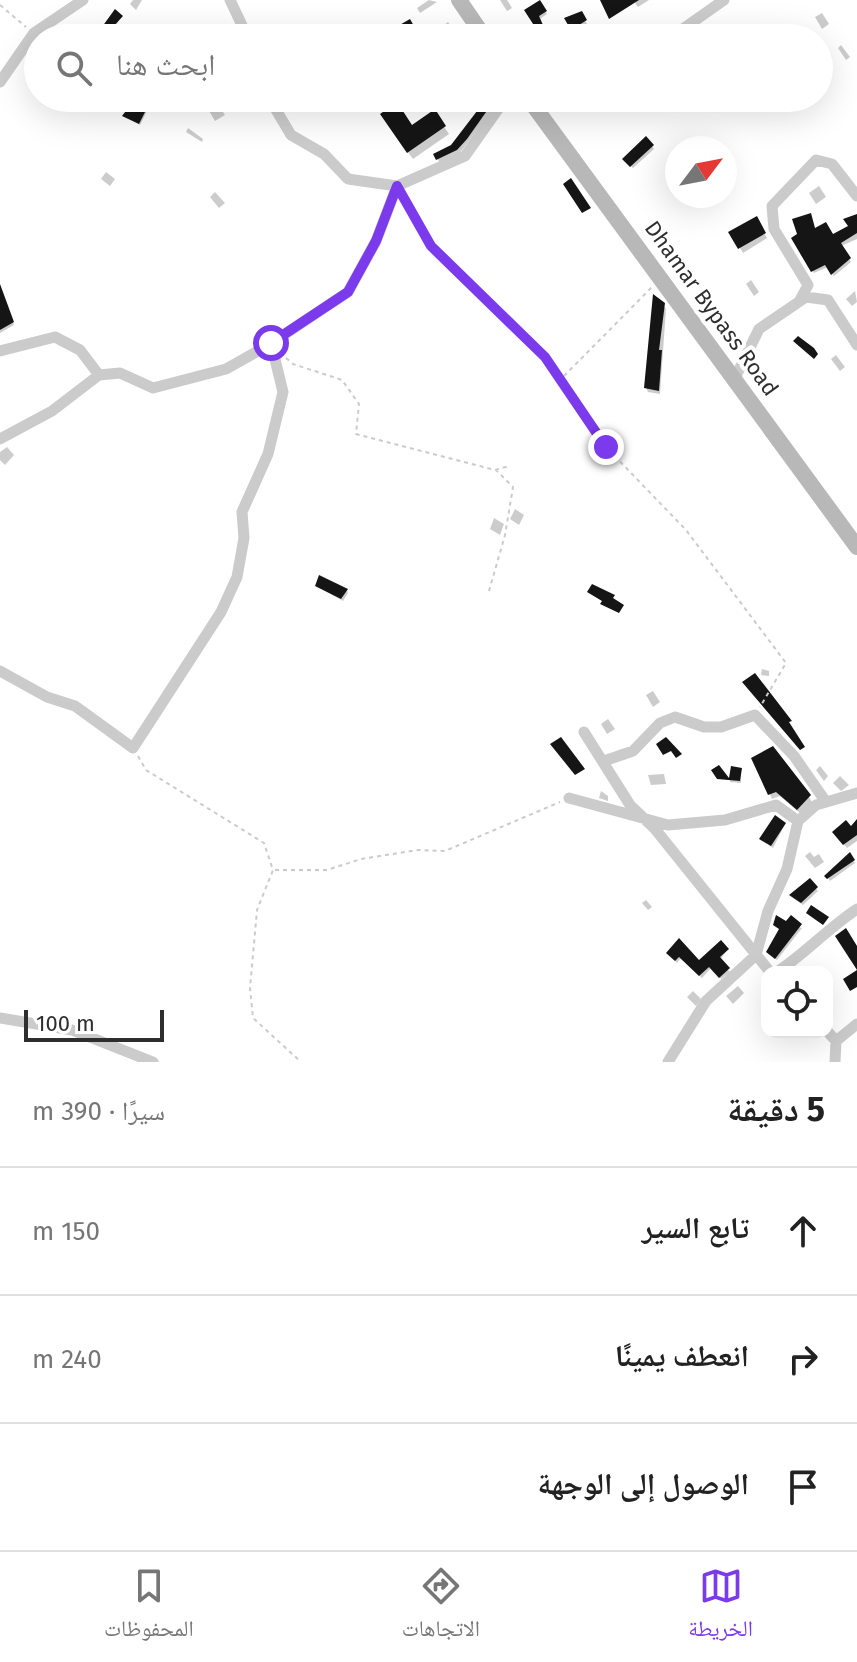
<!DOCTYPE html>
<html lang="ar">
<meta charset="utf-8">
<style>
:root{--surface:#fff;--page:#f6f6f6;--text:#222;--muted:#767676;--line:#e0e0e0;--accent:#7c3aed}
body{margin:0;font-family:"Fira Sans","Noto Naskh Arabic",sans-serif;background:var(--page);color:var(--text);direction:rtl}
.controls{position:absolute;right:24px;bottom:24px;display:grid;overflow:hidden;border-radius:16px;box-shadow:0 8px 32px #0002}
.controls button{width:72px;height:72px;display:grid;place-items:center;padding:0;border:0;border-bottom:2px solid var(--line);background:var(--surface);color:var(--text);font:40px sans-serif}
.compass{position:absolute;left:665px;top:136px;width:72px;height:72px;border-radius:50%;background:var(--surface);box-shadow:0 8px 32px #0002;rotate:58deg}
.scale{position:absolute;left:24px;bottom:20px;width:140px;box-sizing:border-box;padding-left:8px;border:4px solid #2e2e2e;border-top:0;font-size:22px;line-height:28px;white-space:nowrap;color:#2e2e2e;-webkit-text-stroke:6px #fff;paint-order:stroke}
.stop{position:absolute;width:24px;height:24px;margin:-18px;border:6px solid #7c3aed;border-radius:50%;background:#fff}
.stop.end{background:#7c3aed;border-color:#fff;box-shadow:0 2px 8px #0008}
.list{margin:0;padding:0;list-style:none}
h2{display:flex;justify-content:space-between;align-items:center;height:104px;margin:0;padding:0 32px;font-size:34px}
h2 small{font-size:26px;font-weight:400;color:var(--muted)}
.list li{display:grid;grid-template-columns:52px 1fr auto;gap:24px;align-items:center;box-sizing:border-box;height:128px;padding:0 32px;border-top:2px solid var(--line)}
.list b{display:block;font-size:30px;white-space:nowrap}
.list em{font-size:26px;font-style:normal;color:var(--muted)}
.icon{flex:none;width:44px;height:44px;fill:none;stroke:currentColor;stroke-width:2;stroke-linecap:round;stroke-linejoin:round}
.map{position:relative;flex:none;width:857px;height:1062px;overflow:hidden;direction:ltr}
.search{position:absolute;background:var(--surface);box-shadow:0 8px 32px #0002;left:24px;right:24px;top:24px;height:88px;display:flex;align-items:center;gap:20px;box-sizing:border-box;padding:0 28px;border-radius:44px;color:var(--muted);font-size:30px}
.sheet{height:488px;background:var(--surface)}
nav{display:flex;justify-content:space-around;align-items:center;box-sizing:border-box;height:112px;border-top:2px solid var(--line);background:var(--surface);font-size:22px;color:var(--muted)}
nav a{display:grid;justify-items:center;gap:4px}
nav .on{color:var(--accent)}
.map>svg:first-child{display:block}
</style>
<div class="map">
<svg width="857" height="1062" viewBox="0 0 857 1062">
<rect width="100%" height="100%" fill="#fff"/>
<!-- shadow -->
<path fill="#0003" d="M133,0H142L136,10L130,4Z
M429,0L437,2L420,13L417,8Z
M500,0H507L512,8L507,11Z
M633,0H649L638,7Z
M539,2L547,14L538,20L547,38H534L530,33L537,27Z
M822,13L829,24L822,29L815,17Z
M581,14L587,24L574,32L567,19Z
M121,17L112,32L115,38H97Z
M448,22L456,34L451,38L443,26Z
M164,29L168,37L157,38L155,34Z
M841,45L850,57L846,60L838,48Z
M129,98L153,99L140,125L125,116L135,103Z
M489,98L497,103L459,154L440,163L435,155L452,147Z
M217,103L225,115L215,121L208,109Z
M434,112L449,134L413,159L386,122L412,128Z
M188,128L203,139L202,142L186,132Z
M652,146L654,149L633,168L627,162Z
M106,172L115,179L110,186L101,179Z
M819,186L826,197L816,204L809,193Z
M215,192L225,203L219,208L210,197Z
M857,218V239L841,246L851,262L834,276L828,267L814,273L793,238L815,231L833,237L850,227Z
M756,219L767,238L743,253L731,233Z
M751,280L759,292L754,296L746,284Z
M855,291L857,302L852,306L846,299Z
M0,295L4,296L14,325L0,333Z
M663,305L666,309L660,394L648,392L646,388Z
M836,355L845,367L840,371L831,359Z
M7,447L14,455L5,465L0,460V452Z
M515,509L524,515L519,525L510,519Z
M494,518L504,524L500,535L490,529Z
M317,586L347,590L348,593L343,601Z
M762,669L769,671V676L761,675Z
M653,691L660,702L653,707L646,695Z
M608,719L615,729L607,734L601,724Z
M754,759L809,797L812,802L801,814L780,796L772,799Z
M820,766L828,776L824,781L816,770Z
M732,768L741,770V783L730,782Z
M664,774L666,784L651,785L648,775Z
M840,776L849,785L841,791L833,783Z
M601,791L608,796V801L599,798Z
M857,822V841L847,848L837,837Z
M785,824L773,848L763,841Z
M810,852L814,857L819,854L824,862L815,868L805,856Z
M850,855L855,863L830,881L827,876Z
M809,880L818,891L803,905L793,898Z
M646,900L652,907L648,910L642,903Z
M787,923L802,928L777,960L770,954L781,931L775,925Z
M727,950L720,960L730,972L721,979L711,968L702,978L681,958L677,963L668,954L699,963Z
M738,986L744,993L733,1004L726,996Z
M693,991L701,999L696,1006L687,997Z"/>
<!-- building -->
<path fill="#151515" d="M540,0L547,11L539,16L547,34L532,38L528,32L535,27L524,10Z
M600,0H639L609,19Z
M115,9L123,16L112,28L118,38H94Z
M582,11L587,20L571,30L564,18Z
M410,19L419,35L413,38H377Z
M136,98H152L139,124L122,116Z
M487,98H496L467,139L457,150L436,160L433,154L451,145Z
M397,102L412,125L435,109L446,126L407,153L380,114Z
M646,136L654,145L630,167L622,159Z
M571,178L591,208L582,213L563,184Z
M811,213L815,228L826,222L833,234L848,226L843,219L857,214V233L841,243L851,258L831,275L825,265L811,272L791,238L797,234L792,219Z
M757,216L766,233L738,249L728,232Z
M0,284L14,322L0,330Z
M653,294L665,303L659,350H662L659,391L644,388Z
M798,336L814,348L818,354L814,359L793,341Z
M319,575L348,589L341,599L315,586Z
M592,584L615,595L613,598L624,605L619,613L600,604L602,601L587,592Z
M755,673L792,721L789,722L805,747L800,750L742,682Z
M561,737L585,769L575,775L550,744Z
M666,737L682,754L676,758L671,751L663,755L656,744Z
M773,746L811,795L797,810L776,792L768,795L751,758Z
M719,765L729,778L731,766L742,768L740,781L717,779L711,770Z
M775,815L786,823L771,846L759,839Z
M857,819V835L843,845L832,832L846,820L851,826Z
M850,852L855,860L827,879L824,876Z
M810,878L818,887L801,903L789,895Z
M811,905L829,917L823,925L806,913Z
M776,915L786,921L791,915L802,924L775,959L766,952L779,929L773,925Z
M846,928L857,946V987L850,991L843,979L857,970L835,936Z
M679,938L699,960L721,940L729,949L720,957L730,968L719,978L709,967L699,976L679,957L675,961L666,953Z"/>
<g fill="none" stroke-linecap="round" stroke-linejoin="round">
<!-- path -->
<path stroke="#cbcbcb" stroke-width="2" stroke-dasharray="4 4" stroke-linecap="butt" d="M0,5L26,27
M403,198L431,246L511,321L562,377L606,447L686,530L786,663L760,707
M286,358L293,364L342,380L359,404L356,434L495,470L509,466
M564,376L652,287
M489,591L505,535L513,487L496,470
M138,756L146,770L264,843L273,870L257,910L250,988L253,1018L301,1062
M275,870H327L361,859L418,850L445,851L560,802"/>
<!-- minor -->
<path stroke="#cbcbcb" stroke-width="11" d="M230,0L248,38
M670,38L724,0
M0,82L34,33L83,0
M269,98L291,135L324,154L348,179L397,186
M800,300L808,285L774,229L772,206L816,160L832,164L857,196
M0,351L55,337L80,350L99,375
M735,378L759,329L806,297L828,300L857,345
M0,439L52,411L99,375L120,373L153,388L226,369L267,346L348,292L376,241L397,186L465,156L506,98
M0,671L47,697L75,706L133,748L221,612L237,577L244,538L242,512L268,454L283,392L271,343
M584,732L630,805L655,829L770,972
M604,761L633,751L660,723L675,717L704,727H721L755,715L794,756L826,802
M569,798L668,825L725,820L776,805L798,821
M777,972C806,953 828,928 857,909
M0,1018L72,1030L153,1062
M827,1031L836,1041
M668,1062L706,1001L756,955L768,911L787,869L798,821L816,805L857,793
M835,1062L836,1041L857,1024"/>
<!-- secondary -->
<path stroke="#b8b8b8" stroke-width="16" d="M459,0L485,38
M528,98L857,547"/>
</g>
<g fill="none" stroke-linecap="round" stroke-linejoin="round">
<!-- route -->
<path stroke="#7c3aed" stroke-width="10" d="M271,343L348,292L376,241L397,186L431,246L545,357L606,447"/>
</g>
<g text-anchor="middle" stroke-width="8" stroke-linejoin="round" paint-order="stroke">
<!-- street labels -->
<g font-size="22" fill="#2e2e2e" stroke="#fff">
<text transform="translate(712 308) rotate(54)" y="8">Dhamar Bypass Road</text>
</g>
</g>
</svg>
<div class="controls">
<button><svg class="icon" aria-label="locate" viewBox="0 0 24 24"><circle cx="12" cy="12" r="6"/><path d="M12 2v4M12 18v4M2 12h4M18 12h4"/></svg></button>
</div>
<svg class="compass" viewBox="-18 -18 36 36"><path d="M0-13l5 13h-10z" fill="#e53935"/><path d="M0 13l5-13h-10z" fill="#767676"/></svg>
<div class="scale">100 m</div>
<div class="stop" style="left:271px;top:343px"></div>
<div class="stop end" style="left:606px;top:447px"></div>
<div class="search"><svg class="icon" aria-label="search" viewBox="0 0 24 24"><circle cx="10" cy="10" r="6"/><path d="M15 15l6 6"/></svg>ابحث هنا</div>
</div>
<section class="sheet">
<h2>5 دقيقة<small>سيرًا · 390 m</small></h2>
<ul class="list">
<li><svg class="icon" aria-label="ahead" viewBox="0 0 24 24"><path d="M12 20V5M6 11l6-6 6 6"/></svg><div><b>تابع السير</b></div><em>150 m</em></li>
<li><svg class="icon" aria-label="right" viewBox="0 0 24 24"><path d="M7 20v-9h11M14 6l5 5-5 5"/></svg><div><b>انعطف يمينًا</b></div><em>240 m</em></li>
<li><svg class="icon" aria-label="arrive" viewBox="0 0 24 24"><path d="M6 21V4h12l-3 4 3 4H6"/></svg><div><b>الوصول إلى الوجهة</b></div></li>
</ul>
</section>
<nav>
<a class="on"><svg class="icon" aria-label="map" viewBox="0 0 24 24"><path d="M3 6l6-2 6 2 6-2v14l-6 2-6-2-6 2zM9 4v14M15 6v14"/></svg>الخريطة</a>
<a><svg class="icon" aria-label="directions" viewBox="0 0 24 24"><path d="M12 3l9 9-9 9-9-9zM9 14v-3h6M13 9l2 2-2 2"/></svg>الاتجاهات</a>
<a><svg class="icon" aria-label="saved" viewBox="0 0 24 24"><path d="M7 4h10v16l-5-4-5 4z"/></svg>المحفوظات</a>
</nav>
